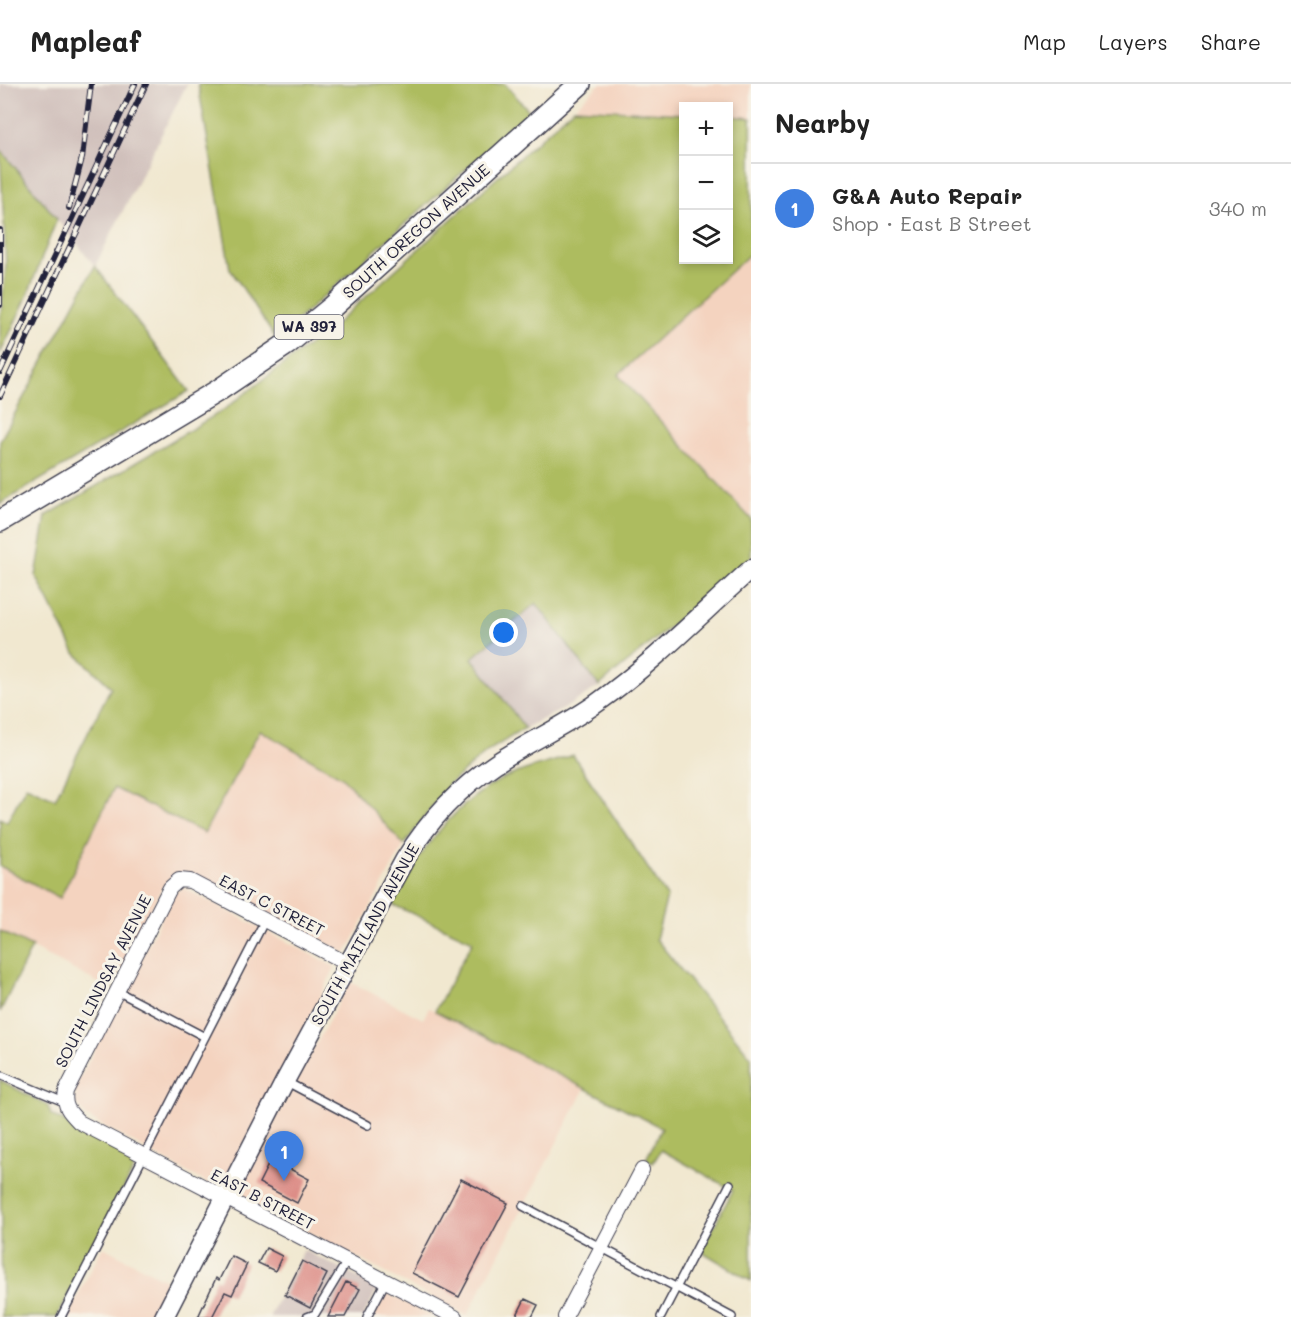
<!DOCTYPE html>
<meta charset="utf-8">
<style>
:root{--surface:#fff;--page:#f2f2f2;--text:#222;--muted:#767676;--line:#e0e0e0;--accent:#7c3aed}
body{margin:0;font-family:Mali,sans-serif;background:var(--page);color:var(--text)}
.controls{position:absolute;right:18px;top:18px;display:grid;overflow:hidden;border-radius:0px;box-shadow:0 3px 9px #0003}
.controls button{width:54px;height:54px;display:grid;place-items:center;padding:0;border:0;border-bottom:2px solid var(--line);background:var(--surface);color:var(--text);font:30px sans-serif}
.you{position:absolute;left:504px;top:549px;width:21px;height:21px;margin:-15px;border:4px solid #fff;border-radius:50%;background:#1a73e8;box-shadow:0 0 0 9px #1a73e833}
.badge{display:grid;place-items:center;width:39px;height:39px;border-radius:50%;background:var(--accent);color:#fff;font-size:20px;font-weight:700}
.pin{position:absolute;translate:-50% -50px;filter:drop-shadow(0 2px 3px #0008)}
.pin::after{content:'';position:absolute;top:32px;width:21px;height:18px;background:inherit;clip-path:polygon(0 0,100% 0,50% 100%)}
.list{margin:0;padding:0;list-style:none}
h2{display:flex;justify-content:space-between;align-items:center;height:78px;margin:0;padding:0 24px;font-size:26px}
h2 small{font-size:20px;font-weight:400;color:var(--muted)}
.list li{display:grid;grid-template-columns:39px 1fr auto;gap:18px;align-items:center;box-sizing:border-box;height:90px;padding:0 24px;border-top:2px solid var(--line)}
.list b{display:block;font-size:22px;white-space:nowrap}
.list p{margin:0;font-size:20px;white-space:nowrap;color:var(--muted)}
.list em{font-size:20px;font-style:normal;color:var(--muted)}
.icon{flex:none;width:33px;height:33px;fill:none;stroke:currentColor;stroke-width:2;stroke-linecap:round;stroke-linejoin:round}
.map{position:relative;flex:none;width:751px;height:1233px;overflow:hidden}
header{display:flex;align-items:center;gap:36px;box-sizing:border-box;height:84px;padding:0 30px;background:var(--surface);border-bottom:2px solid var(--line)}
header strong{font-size:28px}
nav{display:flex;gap:33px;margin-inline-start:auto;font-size:21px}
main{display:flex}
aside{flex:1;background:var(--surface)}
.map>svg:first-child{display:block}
</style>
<header>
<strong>Mapleaf</strong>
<nav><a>Map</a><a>Layers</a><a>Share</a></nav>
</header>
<main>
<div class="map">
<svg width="751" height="1233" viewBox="0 0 751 1233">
<rect width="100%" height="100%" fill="#f7f3e8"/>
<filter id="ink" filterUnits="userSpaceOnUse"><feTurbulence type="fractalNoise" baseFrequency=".0167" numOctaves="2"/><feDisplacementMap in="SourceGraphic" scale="12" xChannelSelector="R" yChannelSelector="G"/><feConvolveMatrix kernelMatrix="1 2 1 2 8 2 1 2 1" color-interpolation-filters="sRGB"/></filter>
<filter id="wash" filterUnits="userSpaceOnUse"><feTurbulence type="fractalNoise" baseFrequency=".008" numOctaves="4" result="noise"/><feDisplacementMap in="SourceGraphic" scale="24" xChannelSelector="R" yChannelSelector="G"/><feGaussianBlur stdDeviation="1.35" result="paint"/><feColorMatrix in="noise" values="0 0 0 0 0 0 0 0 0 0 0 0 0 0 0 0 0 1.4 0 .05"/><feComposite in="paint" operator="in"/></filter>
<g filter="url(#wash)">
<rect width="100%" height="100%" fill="#f1e8d0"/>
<!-- built -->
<path fill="#f4d3bf" d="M600,0H751V34L729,32L728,22H684L683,30L574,24Z
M751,169V435L618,291Z
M260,646L342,693L404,761L346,869L193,792L176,790L163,802L110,905L0,847V782L60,814L114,704L204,748Z
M184,804L335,883L221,1107L87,1033L75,1018L76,1002L175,808Z
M350,898L423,935L429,924L585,1004L467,1232L235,1109Z
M103,1163L168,1197L149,1233H67Z
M385,1208L433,1233H372Z"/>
<!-- industrial -->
<path fill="#d0c0bb" d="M0,0H187L95,182L0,65Z
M536,519L599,602L565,624L525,644L471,574Z
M304,1166L378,1204L363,1233H269Z"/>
<!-- green -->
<path fill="#adbc5f" stroke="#686f4d" stroke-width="1.5" d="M198,0H505L530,28L276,255L230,185Z
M574,24L683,30L684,176H728L729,32L751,34V169L618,291L751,435V475L599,602L536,519L472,574L525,644L488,667L449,700L404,761L342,693L260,646L204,749L114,704L60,814L0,782V734L7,738L26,702L55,715L111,603L75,569L36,492L46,432L222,327L329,246Z
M0,65L57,135L26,215L0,270V238L6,181Z
M95,182L189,307L0,420V357Z
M573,671L667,813L656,855L751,973V1197L701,1167L733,1106L661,1066L653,1079L646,1075L662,1044L435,927L473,857L391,820C418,773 446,727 495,699C517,686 548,680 573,671Z
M0,847L32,863L0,928Z
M0,996L48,1022L51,1031L139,1075L57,1233H2Z"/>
<g id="blocks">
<!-- building -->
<path fill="#dd8d87" d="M271,1075L309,1095L297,1119L259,1099Z
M461,1095L508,1119L459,1213L412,1189Z
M266,1164L282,1172L275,1187L258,1179Z
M231,1172L247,1180L232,1211L225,1208L212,1233H198L216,1194L219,1196Z
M302,1177L327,1190L310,1224L285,1211Z
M346,1198L360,1205L345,1233H328Z
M525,1215L538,1221L532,1233H516Z"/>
</g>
</g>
<g filter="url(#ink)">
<use href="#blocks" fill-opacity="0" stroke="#414051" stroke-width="1.5"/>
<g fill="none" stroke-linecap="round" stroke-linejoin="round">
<!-- lane casing -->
<g stroke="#414051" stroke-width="10">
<path id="lane" d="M117,907L205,953
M0,991L64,1018
M285,997L368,1041
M523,1122L732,1233
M61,1233L265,836
M307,1233L315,1230L347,1177
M367,1233L386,1197
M661,1233L730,1100"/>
</g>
<!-- street casing -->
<g stroke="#414051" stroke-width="16">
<path id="street" d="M348,880L190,797L179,796L170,804L66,1007C63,1022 69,1028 79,1038L455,1233
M565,1233L642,1086"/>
</g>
<!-- secondary casing -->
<g stroke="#414051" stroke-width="21">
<path id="secondary" d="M164,1233L285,997L405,775C428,738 459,704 495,680C528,658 565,642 597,619C652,580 701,530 751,485"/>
</g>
<!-- primary casing -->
<g stroke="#414051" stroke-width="24">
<path id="primary" d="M0,437L219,306L287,260L331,224L580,0"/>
</g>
<!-- lane -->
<use href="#lane" stroke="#fff" stroke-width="7"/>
<!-- street -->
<use href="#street" stroke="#fff" stroke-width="14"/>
<!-- secondary -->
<use href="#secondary" stroke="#fff" stroke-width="18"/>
<!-- primary -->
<use href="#primary" stroke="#fff" stroke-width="21"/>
<!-- rail casing -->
<g stroke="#22223b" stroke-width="6">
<path id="rail" d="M69,124L82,74L91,0
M0,146V221
M0,288L135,0
M0,312L146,0"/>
</g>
<!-- rail -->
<use href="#rail" stroke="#f7f3e8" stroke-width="4" stroke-dasharray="11" stroke-linecap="butt"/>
</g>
</g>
<g text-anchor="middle" stroke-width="6" stroke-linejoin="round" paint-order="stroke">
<!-- shield labels -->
<rect fill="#f7f3e8" stroke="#62616f" stroke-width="1.5" x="274.5" y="231" width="69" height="24" rx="4.5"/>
<g font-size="15" font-weight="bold" fill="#22223b">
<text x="309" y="248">WA 397</text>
</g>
<!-- street labels -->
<g font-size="16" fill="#22223b" stroke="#f7f3e8">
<text transform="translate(416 147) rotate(-42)" y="6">SOUTH OREGON AVENUE</text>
<text transform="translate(272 821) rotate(27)" y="6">EAST C STREET</text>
<text transform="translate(365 850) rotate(-61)" y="6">SOUTH MAITLAND AVENUE</text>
<text transform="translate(103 897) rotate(-63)" y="6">SOUTH LINDSAY AVENUE</text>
<text transform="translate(263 1115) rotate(27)" y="6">EAST B STREET</text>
</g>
</g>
</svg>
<div class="controls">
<button>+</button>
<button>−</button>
<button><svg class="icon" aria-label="layers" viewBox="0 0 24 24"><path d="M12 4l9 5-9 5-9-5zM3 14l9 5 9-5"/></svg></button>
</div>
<div class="you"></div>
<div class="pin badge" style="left:284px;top:1097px;background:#3f7fe0">1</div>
</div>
<aside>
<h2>Nearby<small></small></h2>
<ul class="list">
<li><span class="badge" style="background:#3f7fe0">1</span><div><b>G&amp;A Auto Repair</b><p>Shop · East B Street</p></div><em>340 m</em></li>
</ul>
</aside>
</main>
